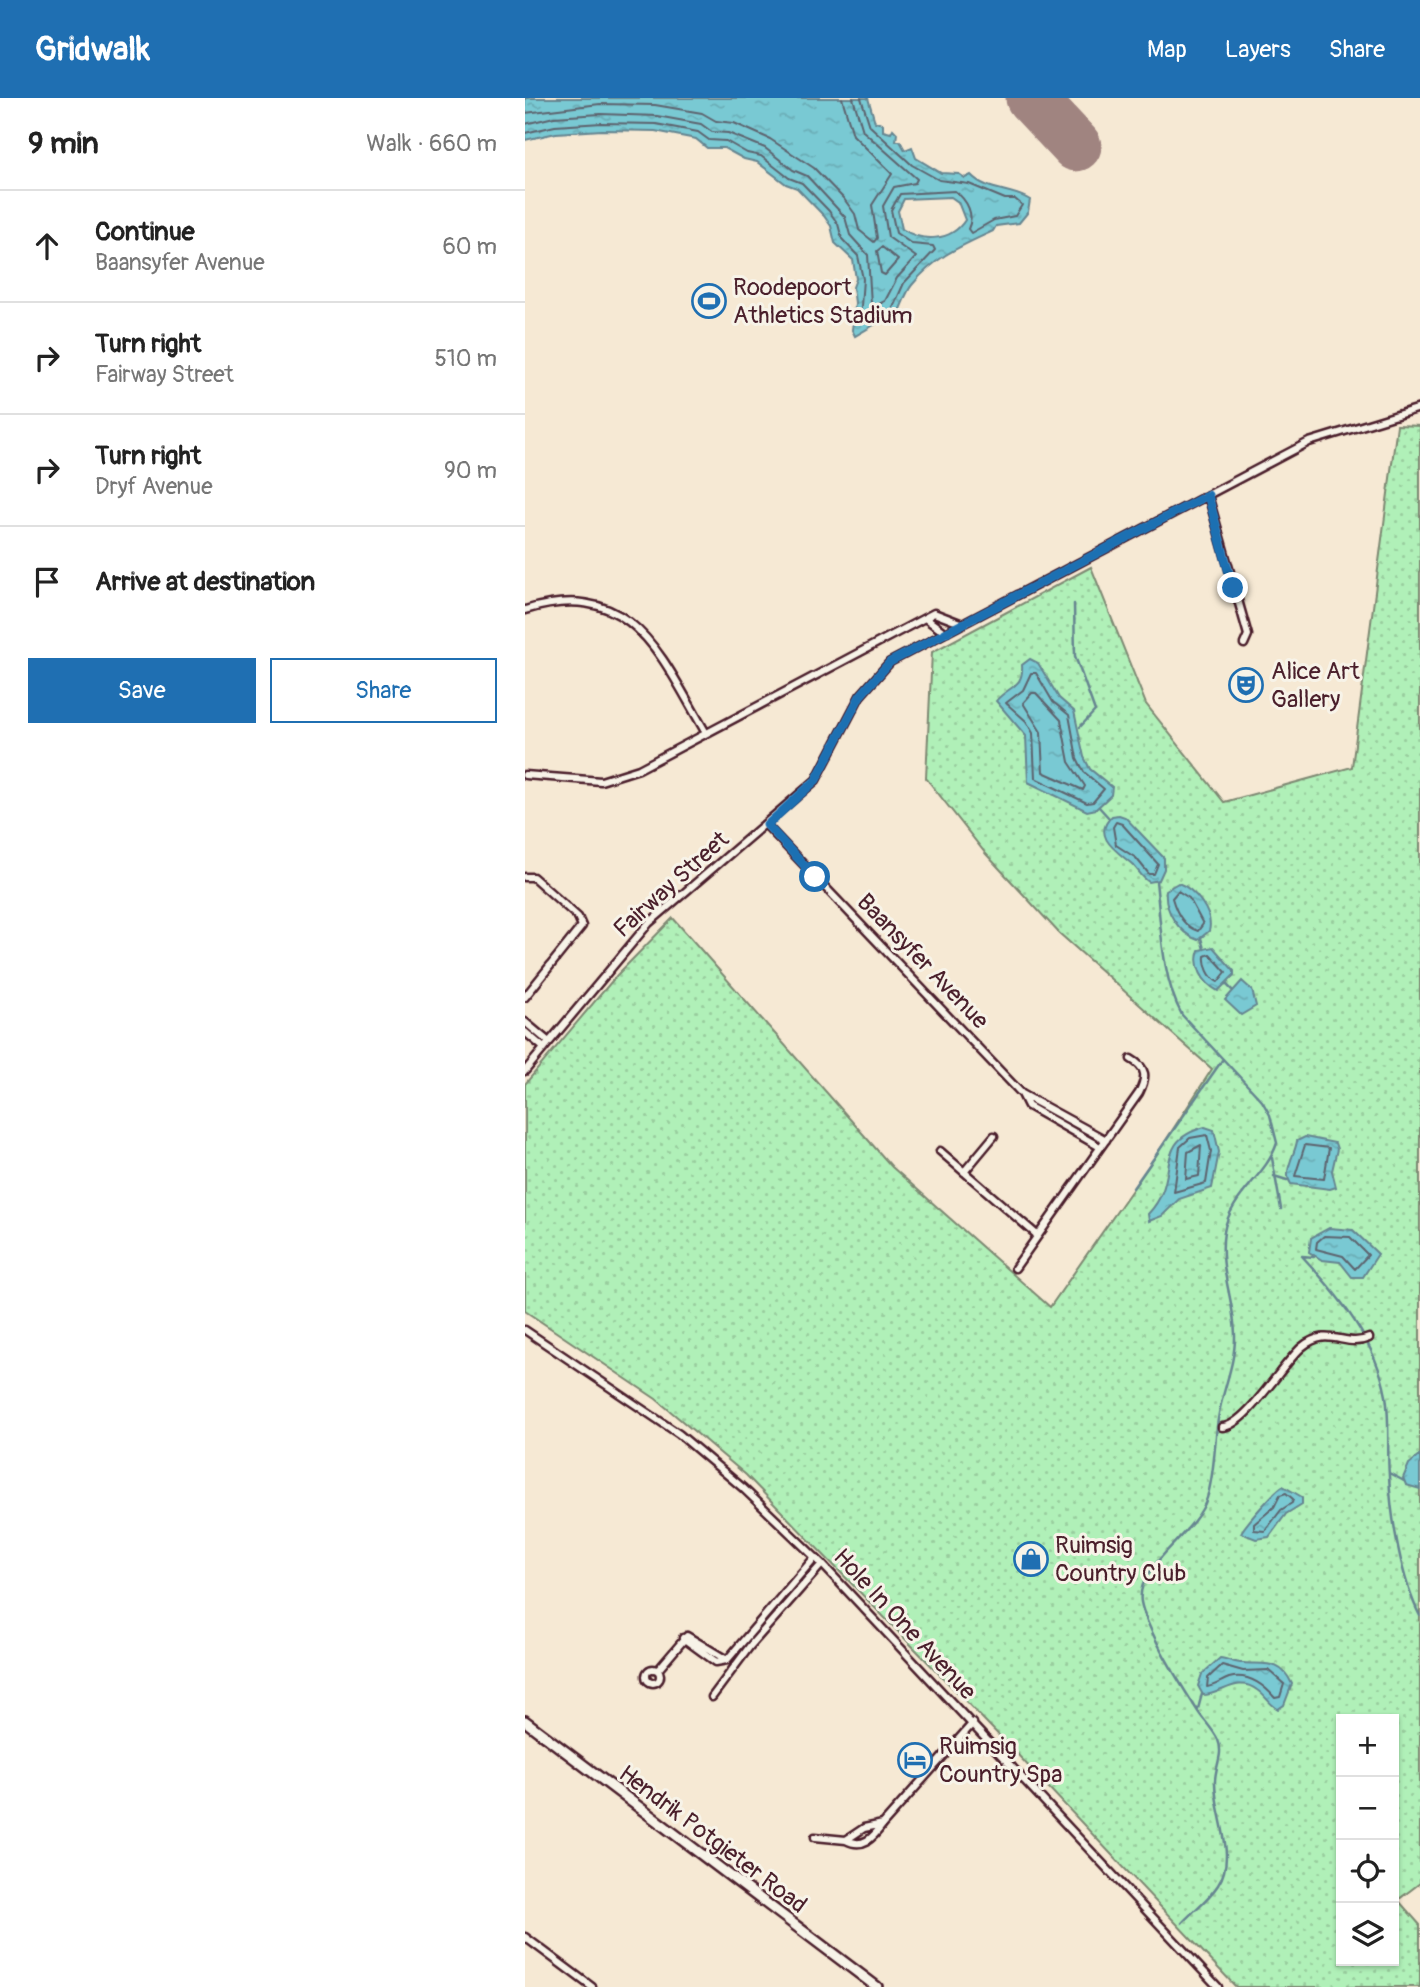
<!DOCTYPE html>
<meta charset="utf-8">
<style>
:root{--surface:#fff;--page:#f2f2f2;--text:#222;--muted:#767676;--line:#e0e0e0;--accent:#1f6fb2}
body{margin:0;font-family:Pangolin,sans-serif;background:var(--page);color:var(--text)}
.controls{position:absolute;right:21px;bottom:21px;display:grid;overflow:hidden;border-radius:0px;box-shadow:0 2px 5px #0004}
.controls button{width:63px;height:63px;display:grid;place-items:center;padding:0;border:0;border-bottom:2px solid var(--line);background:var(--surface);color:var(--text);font:35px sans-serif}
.stop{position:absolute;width:21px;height:21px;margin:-16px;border:5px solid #1f6fb2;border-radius:50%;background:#fff}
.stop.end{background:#1f6fb2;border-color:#fff;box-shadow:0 2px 7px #0008}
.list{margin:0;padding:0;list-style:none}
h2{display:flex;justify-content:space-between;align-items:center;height:91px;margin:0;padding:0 28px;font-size:30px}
h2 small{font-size:23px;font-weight:400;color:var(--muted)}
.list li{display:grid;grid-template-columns:46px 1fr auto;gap:21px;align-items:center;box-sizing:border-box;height:112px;padding:0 28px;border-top:2px solid var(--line)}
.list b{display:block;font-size:26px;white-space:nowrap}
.list p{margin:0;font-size:23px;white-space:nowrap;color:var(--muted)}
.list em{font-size:23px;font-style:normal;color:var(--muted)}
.actions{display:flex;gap:14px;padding:21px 28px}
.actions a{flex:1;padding:16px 0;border:2px solid var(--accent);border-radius:0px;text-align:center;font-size:24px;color:var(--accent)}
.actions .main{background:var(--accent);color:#fff}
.icon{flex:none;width:38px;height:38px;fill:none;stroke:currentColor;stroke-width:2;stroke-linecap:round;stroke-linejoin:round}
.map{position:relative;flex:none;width:895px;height:1889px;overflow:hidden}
header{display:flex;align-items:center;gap:42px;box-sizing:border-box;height:98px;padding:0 35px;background:var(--accent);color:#fff}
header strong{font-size:33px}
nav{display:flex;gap:38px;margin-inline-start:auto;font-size:24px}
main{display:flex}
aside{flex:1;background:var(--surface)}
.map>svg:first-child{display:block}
</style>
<header>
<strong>Gridwalk</strong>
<nav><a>Map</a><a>Layers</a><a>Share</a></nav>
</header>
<main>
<aside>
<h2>9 min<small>Walk · 660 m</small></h2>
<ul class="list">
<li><svg class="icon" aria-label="ahead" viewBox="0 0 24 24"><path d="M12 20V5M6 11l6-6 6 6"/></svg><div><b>Continue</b><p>Baansyfer Avenue</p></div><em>60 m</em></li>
<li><svg class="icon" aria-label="right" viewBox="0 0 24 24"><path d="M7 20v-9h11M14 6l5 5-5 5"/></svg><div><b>Turn right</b><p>Fairway Street</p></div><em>510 m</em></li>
<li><svg class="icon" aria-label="right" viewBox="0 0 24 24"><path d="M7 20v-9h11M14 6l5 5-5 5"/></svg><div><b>Turn right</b><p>Dryf Avenue</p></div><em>90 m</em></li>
<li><svg class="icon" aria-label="arrive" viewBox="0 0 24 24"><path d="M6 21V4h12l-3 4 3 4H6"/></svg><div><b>Arrive at destination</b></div></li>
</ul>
<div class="actions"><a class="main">Save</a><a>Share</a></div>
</aside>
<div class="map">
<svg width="895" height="1889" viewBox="0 0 895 1889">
<defs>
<pattern id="green-dots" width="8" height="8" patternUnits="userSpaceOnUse" patternTransform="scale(1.75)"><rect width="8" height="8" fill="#b0f0b8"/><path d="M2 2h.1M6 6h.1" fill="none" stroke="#99cd9e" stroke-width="1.8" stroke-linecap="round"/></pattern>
<pattern id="water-ripples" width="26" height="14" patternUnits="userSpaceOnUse" patternTransform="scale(1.75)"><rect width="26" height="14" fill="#79c9d3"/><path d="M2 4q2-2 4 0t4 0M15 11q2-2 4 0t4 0" fill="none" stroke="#6aacb5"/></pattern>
</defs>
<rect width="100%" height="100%" fill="#f6e9d4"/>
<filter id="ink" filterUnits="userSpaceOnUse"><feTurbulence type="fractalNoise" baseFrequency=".0143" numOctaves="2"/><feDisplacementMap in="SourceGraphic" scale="14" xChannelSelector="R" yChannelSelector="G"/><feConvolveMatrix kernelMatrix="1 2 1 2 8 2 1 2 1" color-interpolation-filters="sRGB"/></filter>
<g filter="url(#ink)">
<!-- green -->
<path fill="url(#green-dots)" stroke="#7d8872" stroke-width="2" fill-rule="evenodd" d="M872,327L895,328V1785L873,1802L895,1827V1889H711L493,1657L221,1377L131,1301L0,1213V986L92,877L148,820L367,1069L525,1209L630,1059L687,971L534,835L461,756L401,680L407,554L566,469L621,606L699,704L827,669ZM816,1621H869V1863H816Z"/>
<!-- water -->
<path fill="url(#water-ripples)" stroke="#668590" stroke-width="2" fill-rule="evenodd" d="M0,0H343L350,24L358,26V33L366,35L368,31L372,35L371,43H375L380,52L387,49L391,60L416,75L434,76L440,80L446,77C462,94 487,90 505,102L503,114L494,125L471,128L468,133C434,149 411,158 387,187C378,198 378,211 369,220H361L330,238L327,232L330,205L328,189L331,181L328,162L310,145L306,128L299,118L272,90L261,86L232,64L219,61L199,50H182L171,41L130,33L77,32L31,35L0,42ZM426,99L433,104L440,122C426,144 397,144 377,131L373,113L379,101Z
M505,561L513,565L534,600L549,613L559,659L565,671L587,689L586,697L571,711L562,713L503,684L501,638L471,603C483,588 499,590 497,567Z
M594,717L600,719L639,760V771L634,782L624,784C617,780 614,773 608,767C595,755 565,739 587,718Z
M653,785C670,791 689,815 684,833L673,842C653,835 639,812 641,792Z
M688,849L709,873V877L693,893C678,885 668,868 674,852Z
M717,883L727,892L731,908L716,917L700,902Z
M680,1029L689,1032L694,1054L687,1090L654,1101L637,1118L624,1123L623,1116C658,1079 625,1044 680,1029Z
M780,1039L810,1045L812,1051L807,1073L811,1089L805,1091L766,1086C757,1074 770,1057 772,1043Z
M804,1130L828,1132L853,1156L838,1179H827L815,1164L797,1162L784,1154L786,1140Z
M895,1357V1391L881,1387L878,1380L884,1366Z
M758,1388L777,1399V1406L761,1416L744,1439L731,1441L716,1435C718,1429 752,1390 758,1388Z
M695,1560C703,1561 710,1565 718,1565C739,1567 756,1561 767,1586L759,1607L753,1611C744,1606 740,1597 732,1592C713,1577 696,1597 678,1597L673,1588L677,1576Z"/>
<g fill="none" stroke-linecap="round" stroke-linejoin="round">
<!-- shore -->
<path stroke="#5d636e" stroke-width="2" d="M0,15L75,6L130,7L177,15L191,23L209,25L245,41L289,70L319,101L330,116L334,132L349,144L352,140L347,107L367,76L328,37L317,0
M0,26L29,19L76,16L132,18L176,26L187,34L203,35L240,50L268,72L282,78L320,119L325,137L343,157L346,206L350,208L360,203L372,180L391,159L363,139L358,108L369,89L390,85L392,81L338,33L328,0
M0,35L30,28L77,25L131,26L173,34L184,42L201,43L222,55L236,58L264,80L277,85L304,113L313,126L317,141L333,158L338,181L335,222L339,225L367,212L379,185L410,152L408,148L387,146L371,135L366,112L375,96L430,93C442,102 450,117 443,131L446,135L469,122L490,118L497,107L490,101H480L444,86L414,82L387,67L345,28L336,0
M357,149L373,162L360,177L356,175L352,153Z
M506,575H511L528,604L544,617L552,660L559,674L579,691L568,704L562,705L510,680L508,635L501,623L481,605L498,592Z
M507,595H511L536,622L544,664L560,688L558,692L518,674L516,634L498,605Z
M591,724L597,726L633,766L629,776H624L611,760L591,747L588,729Z
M653,793L664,800L678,826L673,833C659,829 651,814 647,800Z
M685,856L701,874L693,884C684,880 679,867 680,858Z
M682,1037L686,1053L681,1085L649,1094L655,1049L665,1040Z
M676,1047L674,1078L661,1081L663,1054Z
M780,1047L804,1050L799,1081L770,1078Z
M799,1138L825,1139L843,1157L830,1171L818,1158L791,1151L792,1144Z
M761,1395L768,1401L767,1405L756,1412L740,1433L729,1432V1426L749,1409L755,1397Z
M697,1567L718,1573L743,1572L759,1586L755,1599L750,1600C738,1586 723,1575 704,1580C696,1583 690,1588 682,1589L683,1580Z"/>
<!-- stream -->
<path stroke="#668590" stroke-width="2.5" d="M549,506L550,558L570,613L555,629
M574,709L584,720
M631,783C636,825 636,879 657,917L737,1003L745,1017L752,1045C741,1079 705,1097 699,1134C693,1170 710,1204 710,1239C710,1267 697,1293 693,1321C689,1347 690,1374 682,1400C671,1436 610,1468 616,1504C621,1531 656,1587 672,1612C678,1622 688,1631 693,1642C699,1656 690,1669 690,1683C689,1715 713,1757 693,1787C684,1801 668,1813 657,1825
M676,840L679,851
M701,886L707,892
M747,1060L756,1111
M749,1078L762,1082
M608,1090L698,961
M777,1158C814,1198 851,1243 861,1298C865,1324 862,1352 864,1378C866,1419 876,1481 895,1518
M777,1158L789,1159
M864,1375L879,1383
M673,1611L677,1596"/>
<!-- runway -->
<path stroke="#a08480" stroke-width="51" d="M506,0L551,48"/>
<!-- minor casing -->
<g stroke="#4a1f2b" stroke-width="11">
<path id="minor" d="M683,397L723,537L719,546
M0,512C108,479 136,559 181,635
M400,520L419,534
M0,677L76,683L114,671L409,515L435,525
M241,727L497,996L503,1008L575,1049
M0,779H8L53,819L57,828L0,899
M0,924L24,944
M0,934L19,950
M0,973L124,825L291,682L335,598L365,564L784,344L895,310
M497,996L581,1042
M415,1053L512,1137
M439,1074L469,1038
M490,1170L614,995C622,979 622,970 606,961
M0,1232L154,1336L218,1390L297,1466L693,1889
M697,1329C721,1328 757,1266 777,1249C804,1227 820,1251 844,1240
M158,1540L191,1564L202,1562L290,1459
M121 1578a7 7 0 1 1 14 0a7 7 0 1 1-14 0Z
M133,1572L162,1538L202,1562
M187,1599L225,1548L297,1466
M290,1739L321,1742L339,1730L358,1726L448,1625
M321,1742C338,1751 348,1740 358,1726
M0,1839L67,1889"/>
</g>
<!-- secondary casing -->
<g stroke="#4a1f2b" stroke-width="14">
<path id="secondary" d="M0,1623L352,1889"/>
</g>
<!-- minor -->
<use href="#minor" stroke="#f7f3e8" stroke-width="6"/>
<!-- secondary -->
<use href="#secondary" stroke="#f7f3e8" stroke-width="9"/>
</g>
</g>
<g fill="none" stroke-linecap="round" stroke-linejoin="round" filter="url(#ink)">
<!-- route -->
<path stroke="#1f6fb2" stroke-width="9" d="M290,779L242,727L291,682L335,598L365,564L683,397L708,490"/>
</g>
<!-- icons -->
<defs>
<g id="stadium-ring" transform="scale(1.75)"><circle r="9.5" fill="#f7f3e8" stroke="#1f6fb2" stroke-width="1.5"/><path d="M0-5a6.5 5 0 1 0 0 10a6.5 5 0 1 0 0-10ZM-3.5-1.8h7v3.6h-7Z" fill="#1f6fb2"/></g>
<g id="theatre-ring" transform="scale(1.75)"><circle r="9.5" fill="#f7f3e8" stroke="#1f6fb2" stroke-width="1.5"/><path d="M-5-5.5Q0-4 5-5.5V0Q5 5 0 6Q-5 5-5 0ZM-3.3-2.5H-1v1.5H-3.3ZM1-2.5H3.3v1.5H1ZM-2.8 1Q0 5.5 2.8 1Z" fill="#1f6fb2"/></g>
<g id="shop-ring" transform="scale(1.75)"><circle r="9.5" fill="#f7f3e8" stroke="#1f6fb2" stroke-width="1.5"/><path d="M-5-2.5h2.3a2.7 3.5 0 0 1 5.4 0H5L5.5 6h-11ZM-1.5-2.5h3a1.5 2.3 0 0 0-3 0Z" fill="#1f6fb2"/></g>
<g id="hotel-ring" transform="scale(1.75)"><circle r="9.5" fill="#f7f3e8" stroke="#1f6fb2" stroke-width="1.5"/><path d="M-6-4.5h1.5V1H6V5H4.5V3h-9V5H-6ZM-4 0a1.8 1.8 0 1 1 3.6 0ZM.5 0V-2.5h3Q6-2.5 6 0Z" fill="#1f6fb2"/></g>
</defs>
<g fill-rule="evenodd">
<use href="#stadium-ring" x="184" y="203"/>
<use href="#theatre-ring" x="721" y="587"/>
<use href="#shop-ring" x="506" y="1461"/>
<use href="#hotel-ring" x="390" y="1662"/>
</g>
<g text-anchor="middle" stroke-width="6" stroke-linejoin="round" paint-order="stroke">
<!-- poi labels -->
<g font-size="24" fill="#4a1f2b" stroke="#f7f3e8" text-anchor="start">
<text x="208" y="197">Roodepoort<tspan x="208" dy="28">Athletics Stadium</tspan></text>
<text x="746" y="581">Alice Art<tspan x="746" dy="28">Gallery</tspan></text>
<text x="530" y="1455">Ruimsig<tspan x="530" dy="28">Country Club</tspan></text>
<text x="414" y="1656">Ruimsig<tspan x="414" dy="28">Country Spa</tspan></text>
</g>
<!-- street labels -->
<g font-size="24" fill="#4a1f2b" stroke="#f7f3e8">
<text transform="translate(146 786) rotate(-42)" y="8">Fairway Street</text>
<text transform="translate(398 863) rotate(46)" y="8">Baansyfer Avenue</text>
<text transform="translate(380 1526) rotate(47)" y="8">Hole In One Avenue</text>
<text transform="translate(188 1741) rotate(37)" y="8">Hendrik Potgieter Road</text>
</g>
</g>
</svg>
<div class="controls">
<button>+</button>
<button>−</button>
<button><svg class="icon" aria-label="locate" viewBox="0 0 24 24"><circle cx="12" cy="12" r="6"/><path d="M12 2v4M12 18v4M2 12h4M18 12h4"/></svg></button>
<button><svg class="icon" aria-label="layers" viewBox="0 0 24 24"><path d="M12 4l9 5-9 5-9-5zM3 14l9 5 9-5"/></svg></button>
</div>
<div class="stop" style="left:290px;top:779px"></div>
<div class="stop end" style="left:708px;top:490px"></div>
</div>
</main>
